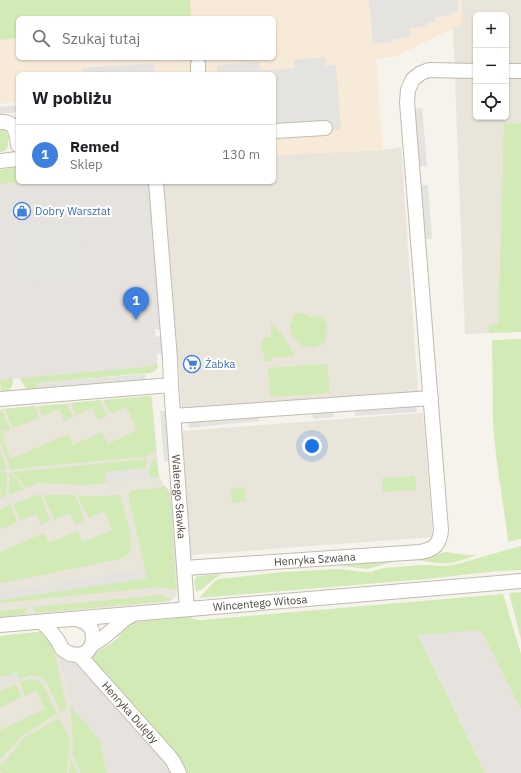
<!DOCTYPE html>
<html lang="pl">
<meta charset="utf-8">
<style>
:root{--surface:#fff;--page:#f2f2f2;--text:#202124;--muted:#757577;--line:#e0e0e0;--accent:#0b8043}
body{margin:0;font-family:"IBM Plex Sans",sans-serif;background:var(--page);color:var(--text)}
.controls{position:absolute;right:12px;top:12px;display:grid;overflow:hidden;border-radius:6px;box-shadow:0 1px 3px #0004}
.controls button{width:36px;height:36px;display:grid;place-items:center;padding:0;border:0;border-bottom:1px solid var(--line);background:var(--surface);color:var(--text);font:20px sans-serif}
.you{position:absolute;left:312px;top:446px;width:14px;height:14px;margin:-10px;border:3px solid #fff;border-radius:50%;background:#1a73e8;box-shadow:0 0 0 6px #1a73e833}
.badge{display:grid;place-items:center;width:26px;height:26px;border-radius:50%;background:var(--accent);color:#fff;font-size:13px;font-weight:700}
.pin{position:absolute;translate:-50% -33px;filter:drop-shadow(0 1px 2px #0008)}
.pin::after{content:'';position:absolute;top:21px;width:14px;height:12px;background:inherit;clip-path:polygon(0 0,100% 0,50% 100%)}
.list{margin:0;padding:0;list-style:none}
h2{display:flex;justify-content:space-between;align-items:center;height:52px;margin:0;padding:0 16px;font-size:17px}
h2 small{font-size:13px;font-weight:400;color:var(--muted)}
.list li{display:grid;grid-template-columns:26px 1fr auto;gap:12px;align-items:center;box-sizing:border-box;height:60px;padding:0 16px;border-top:1px solid var(--line)}
.list b{display:block;font-size:15px;white-space:nowrap}
.list p{margin:0;font-size:13px;white-space:nowrap;color:var(--muted)}
.list em{font-size:13px;font-style:normal;color:var(--muted)}
.icon{flex:none;width:22px;height:22px;fill:none;stroke:currentColor;stroke-width:2;stroke-linecap:round;stroke-linejoin:round}
.map{position:relative;flex:none;width:521px;height:773px;overflow:hidden}
.search{position:absolute;background:var(--surface);box-shadow:0 1px 3px #0004;left:16px;top:16px;width:260px;height:44px;display:flex;align-items:center;gap:10px;box-sizing:border-box;padding:0 14px;border-radius:6px;color:var(--muted);font-size:15px}
.panel{position:absolute;background:var(--surface);box-shadow:0 1px 3px #0004;left:16px;top:72px;width:260px;height:112px;border-radius:6px}
.map>svg:first-child{display:block}
</style>
<div class="map">
<svg width="521" height="773" viewBox="0 0 521 773">
<rect width="100%" height="100%" fill="#f6f3ec"/>
<!-- residential -->
<path fill="#eae5da" fill-rule="evenodd" d="M462,0H521V123L505,124L498,325H489V333L465,334L453,28L462,23ZM476,15H506V117H476Z
M401,147L418,393L182,412L164,182H274V155L383,150Z
M150,396L152,398L159,475L163,484L171,492L178,591L175,597L169,602L0,617V409Z
M423,413L433,537L191,555L182,431Z
M38,632H42L48,640L49,643L52,642L55,654H58L70,703L107,773H0V636Z"/>
<!-- commercial -->
<path fill="#f7ead8" d="M190,0H462V24L394,57L376,59L383,150L274,155V74H202L201,58H274V18H200L199,16H191Z
M18,38V58H194L195,74H18V101L0,104V40Z"/>
<!-- industrial -->
<path fill="#e6e2dd" d="M30,182H143L157,354V363L155,366L0,380V184Z
M481,630L521,710V773H485L418,634Z
M58,654L79,664L170,765L174,773H107L100,740L74,710L70,703Z"/>
<!-- green -->
<path fill="#d2eab5" d="M0,0H190L191,16H200V18H18V38L0,40Z
M521,123V332L489,333V325L498,324L504,124Z
M0,128C6,129 8,134 9,139L8,140C8,147 9,151 0,152Z
M18,167V182H30L0,184V170Z
M298,313L306,314L308,316L323,317L327,325L325,342L314,348L306,346H302L292,335L290,326L293,320L292,317Z
M271,323C279,330 292,346 294,356L271,358V361L264,362C264,359 264,355 263,352C262,348 261,351 261,346C260,339 266,337 271,337Z
M521,339V539L507,542L508,539L497,463L493,425L492,340Z
M157,363L158,367L155,371L150,373L37,383L38,391H28L22,383L20,378L154,366Z
M327,364L330,393L270,397L268,368Z
M13,378C13,389 10,391 1,395L0,380Z
M151,396L156,450L147,457L40,466L11,470L0,441V433L3,431L5,436L2,437L11,459L68,434L73,445L102,432L108,444L133,432V430L136,428L126,407L112,414L111,412H109L104,400Z
M100,400L107,416L98,420L92,408L76,415L71,403Z
M67,404L73,417L64,421L59,409L42,416L38,406Z
M35,406L39,418L13,428L5,409Z
M0,410H2L10,430L5,432L4,429L0,430Z
M0,450L6,466V470L0,471Z
M156,458L159,477H149C148,470 150,462 156,458Z
M148,459L145,468L105,472L106,482L101,484L84,485L38,483L26,488L12,472Z
M6,472L7,474L6,496L0,498V495L2,494L0,490V473Z
M10,472L24,489L9,495Z
M415,476L416,490L383,492L382,478Z
M166,487L168,491L171,503L176,590L160,587L0,603V600L146,578L145,569L129,500V495L131,491L135,490Z
M245,487L246,501L232,503L231,488Z
M37,495H40L50,521L41,525L36,514L20,521L13,504Z
M43,495H75L85,520L76,524L70,513L54,520Z
M120,495C123,507 135,541 130,552C127,556 124,557 120,559L3,583L0,582V552L44,533L49,543L77,531L83,542L112,530L104,511L89,518L78,496H107Z
M9,505L11,506L17,522L0,530V509Z
M521,546V570L498,571L426,579L199,598L215,581L219,579L283,572L339,569L363,572H370L384,568L422,565L444,566L454,565Z
M447,552L467,555H477C470,557 463,560 455,562C443,565 430,562 417,560L429,558L441,553Z
M365,562L373,563L392,562L368,569L340,566L361,564Z
M222,574C212,579 206,588 196,592L194,581L197,576Z
M521,592V639L509,593Z
M503,594L521,654V710L481,630L418,635L485,773H184L90,660C94,651 104,649 112,643C121,636 124,626 135,622L190,617L197,620H202Z
M160,595L173,599L170,601L34,613V607Z
M27,608V614L0,617V611Z
M38,632C44,633 47,636 49,643L52,642L67,709L61,712L45,680C36,675 29,675 19,679L16,672L9,676H0V636Z
M29,679L40,681L42,683L57,714L22,736L0,760V730L45,709L36,691L25,696L19,682Z
M16,684L22,697L0,708V691Z
M70,703L74,710L100,740L107,773H81L72,754L73,744Z
M59,718L70,739L67,773H2L0,769V764L4,763L24,738Z
M71,759L78,773H69Z"/>
<!-- parking -->
<path fill="#e5e3e0" d="M369,0H458V12H453L452,15L435,17V22L427,23V26L409,29L410,36L393,39V42L373,44Z
M325,57L326,66L336,65L341,130L322,131L274,126V74H217V65L259,62L260,71L295,68L294,60Z
M154,63L155,74H83V68Z
M18,105V112L0,114V107Z
M422,108L427,166L418,167L414,109Z
M143,182H150L162,329H155Z
M419,185H428L432,239H424Z
M82,218L87,282L14,288L8,225Z
M163,336L164,354H157L155,337Z
M145,374L146,382L38,391L37,383Z
M416,403L417,412L355,416V408Z
M334,409V417L313,419L312,410Z
M160,411H168L172,461H164Z
M259,414V421L189,428L188,419Z
M145,468L146,478L106,482L105,472Z
M145,569L147,578L0,600V592Z
M16,672L19,679L0,688V680Z"/>
<g fill="none" stroke-linecap="round" stroke-linejoin="round">
<!-- minor casing -->
<g stroke="#c2bbae" stroke-width="16">
<g id="minor">
<path d="M198,64V74"/>
<path d="M506,71H521"/>
<path d="M0,122C16,121 16,132 18,145"/>
<path d="M274,131L325,128"/>
<path d="M0,161L18,159"/>
<path id="s1" d="M171,385L187,609"/>
<path d="M0,399L171,385L170,359L156,182"/>
<path d="M173,416L431,398"/>
<path id="s2" d="M184,568L420,552C433,550 440,545 441,530L407,102L408,90L413,79L421,73L429,70L476,71"/>
<path d="M76,619C91,623 95,630 92,645"/>
<path d="M41,622L47,627L52,633L58,641L62,649L70,654L79,655L87,652L92,645L104,637L125,619L134,614"/>
<path id="s3" d="M0,625L521,581"/>
<path id="s4" d="M79,655L169,756L173,761L179,773"/>
</g>
</g>
<!-- minor -->
<use href="#minor" stroke="#fff" stroke-width="14"/>
</g>
<!-- icons -->
<defs>
<g id="shop-ring" transform="scale(0.9)"><circle r="9.5" fill="#fff" stroke="#3f7fe0" stroke-width="1.5"/><path d="M-5-2.5h2.3a2.7 3.5 0 0 1 5.4 0H5L5.5 6h-11ZM-1.5-2.5h3a1.5 2.3 0 0 0-3 0Z" fill="#3f7fe0"/></g>
<g id="supermarket-ring" transform="scale(0.9)"><circle r="9.5" fill="#fff" stroke="#3f7fe0" stroke-width="1.5"/><path d="M-6-5.5h2.5l.6 2H6L4.5 2H-2.5L-4.4-4H-6ZM-1.5 3.2a1.3 1.3 0 1 0 .1 0ZM3 3.2a1.3 1.3 0 1 0 .1 0Z" fill="#3f7fe0"/></g>
</defs>
<g fill-rule="evenodd">
<use href="#shop-ring" x="22" y="211"/>
<use href="#supermarket-ring" x="192" y="364"/>
</g>
<g text-anchor="middle" stroke-width="4" stroke-linejoin="round" paint-order="stroke">
<!-- shop labels -->
<g font-size="11" fill="#366cbe" stroke="#fff" text-anchor="start">
<text x="35" y="215">Dobry Warsztat</text>
<text x="205" y="368">Żabka</text>
</g>
<!-- street labels -->
<g font-size="11" fill="#4b4439" stroke="#fff">
<text dy="4" stroke="none"><textPath href="#s1" startOffset="112">Walerego Sławka</textPath></text>
<text dy="4" stroke="none"><textPath href="#s2" startOffset="131">Henryka Szwana</textPath></text>
<text dy="4" stroke="none"><textPath href="#s3" startOffset="261">Wincentego Witosa</textPath></text>
<text dy="4" stroke="none"><textPath href="#s4" startOffset="77">Henryka Dulęby</textPath></text>
</g>
</g>
</svg>
<div class="controls">
<button>+</button>
<button>−</button>
<button><svg class="icon" aria-label="locate" viewBox="0 0 24 24"><circle cx="12" cy="12" r="6"/><path d="M12 2v4M12 18v4M2 12h4M18 12h4"/></svg></button>
</div>
<div class="you"></div>
<div class="pin badge" style="left:136px;top:320px;background:#3f7fe0">1</div>
<div class="search"><svg class="icon" aria-label="search" viewBox="0 0 24 24"><circle cx="10" cy="10" r="6"/><path d="M15 15l6 6"/></svg>Szukaj tutaj</div>
<section class="panel">
<h2>W pobliżu<small></small></h2>
<ul class="list">
<li><span class="badge" style="background:#3f7fe0">1</span><div><b>Remed</b><p>Sklep</p></div><em>130 m</em></li>
</ul>
</section>
</div>
